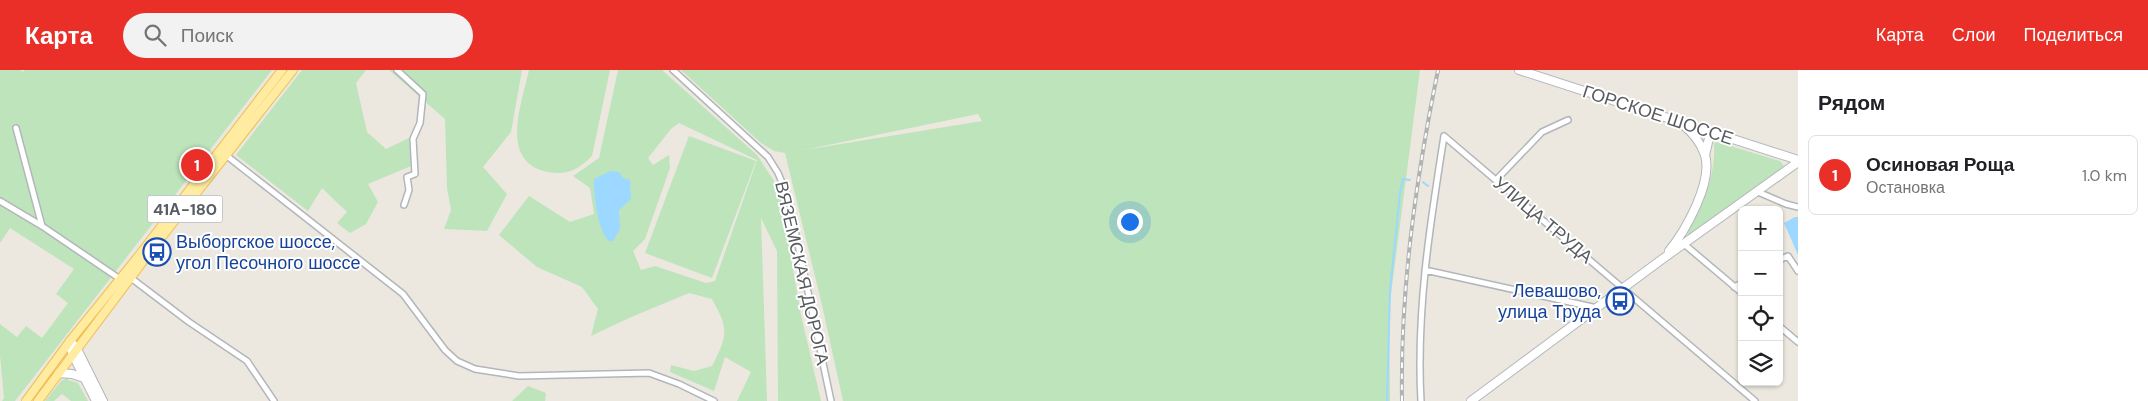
<!DOCTYPE html>
<html lang="ru">
<meta charset="utf-8">
<style>
:root{--surface:#fff;--page:#f2f2f2;--text:#202124;--muted:#757577;--line:#e0e0e0;--accent:#e92f28}
body{margin:0;font-family:"DM Sans",sans-serif;background:var(--page);color:var(--text)}
.controls{position:absolute;right:15px;bottom:15px;display:grid;overflow:hidden;border-radius:8px;box-shadow:0 1px 4px #0004}
.controls button{width:45px;height:45px;display:grid;place-items:center;padding:0;border:0;border-bottom:1px solid var(--line);background:var(--surface);color:var(--text);font:25px sans-serif}
.you{position:absolute;left:1129px;top:151px;width:18px;height:18px;margin:-12px;border:4px solid #fff;border-radius:50%;background:#1a73e8;box-shadow:0 0 0 8px #1a73e833}
.badge{display:grid;place-items:center;width:32px;height:32px;border-radius:50%;background:var(--accent);color:#fff;font-size:16px;font-weight:700}
.pin{position:absolute;translate:-50% -50%;border:2px solid #fff;box-shadow:0 1px 5px #0006}
.list{margin:0;padding:0;list-style:none}
h2{display:flex;justify-content:space-between;align-items:center;height:65px;margin:0;padding:0 20px;font-size:21px}
h2 small{font-size:16px;font-weight:400;color:var(--muted)}
.list li{display:grid;grid-template-columns:32px 1fr auto;gap:15px;align-items:center;box-sizing:border-box;height:80px;margin:0 10px 10px;padding:0 10px;border:1px solid var(--line);border-radius:8px}
.list b{display:block;font-size:19px;white-space:nowrap}
.list p{margin:0;font-size:16px;white-space:nowrap;color:var(--muted)}
.list em{font-size:16px;font-style:normal;color:var(--muted)}
.icon{flex:none;width:28px;height:28px;fill:none;stroke:currentColor;stroke-width:2;stroke-linecap:round;stroke-linejoin:round}
.map{position:relative;flex:none;width:1798px;height:331px;overflow:hidden}
header{display:flex;align-items:center;gap:30px;box-sizing:border-box;height:70px;padding:0 25px;background:var(--accent);color:#fff}
header strong{font-size:24px}
nav{display:flex;gap:28px;margin-inline-start:auto;font-size:18px}
.search{width:350px;height:45px;background:var(--page);display:flex;align-items:center;gap:12px;box-sizing:border-box;padding:0 18px;border-radius:28px;color:var(--muted);font-size:19px}
main{display:flex}
aside{flex:1;background:var(--surface)}
.map>svg:first-child{display:block}
</style>
<header>
<strong>Карта</strong>
<div class="search"><svg class="icon" aria-label="search" viewBox="0 0 24 24"><circle cx="10" cy="10" r="6"/><path d="M15 15l6 6"/></svg>Поиск</div>
<nav><a>Карта</a><a>Слои</a><a>Поделиться</a></nav>
</header>
<main>
<div class="map">
<svg width="1798" height="331" viewBox="0 0 1798 331">
<rect width="100%" height="100%" fill="#ece8df"/>
<!-- green -->
<path fill="#bde4bb" fill-rule="evenodd" d="M0,0H20L23,2L24,0H272L15,331H2L4,328L0,285V254L17,267L26,256L42,268L68,233L56,224L74,199L10,158L0,173Z
M302,0H366L356,13L367,62L386,79L409,68L411,96L368,114L378,132L366,154L350,163L337,153L347,142L322,118L308,141L236,85Z
M389,0H522L511,62L483,97L507,124L487,161L444,159L451,140L447,118L445,49Z
M529,0H610L592,86C579,99 567,106 548,102C498,92 522,33 529,0Z
M618,0H662L757,85L774,111L781,130L801,245L821,331H778L777,181L761,148L767,331H737L751,302L725,287L714,321L670,302L671,295L694,301L712,296C728,264 729,260 712,229L689,223L629,248L591,266L598,239L582,217L537,197L499,165L529,126L570,152L594,144L590,118L573,106L599,88ZM679,53L757,90L715,211L706,213L655,196L641,200L633,181L645,169L670,98L669,85L653,95L648,88L671,59Z
M681,0H1420L1389,240L1390,331H843L822,235L785,83L774,81L761,73ZM978,44L982,51L804,80Z
M689,66L756,91L712,208L645,183Z
M1717,72L1780,91L1784,96L1689,166L1687,164C1702,135 1716,107 1714,73Z
M68,307V310L78,313L88,331H71L62,324L54,331H45L61,311Z
M528,316L546,323L545,331H512Z"/>
<!-- water -->
<path fill="#9cd8ff" d="M611,101L619,102L623,108L630,110L631,129L619,140L620,159L613,171H609C598,161 593,123 594,109Z
M1795,147H1798V185L1784,153Z"/>
<g fill="none" stroke-linecap="round" stroke-linejoin="round">
<!-- stream -->
<path stroke="#9cd8ff" stroke-width="2" d="M1423,112L1428,116
M1387,331L1390,221L1400,123L1403,109L1410,110"/>
<!-- street casing -->
<g stroke="#b2b6ba" stroke-width="8">
<path id="street" d="M397,0L423,24L420,53L413,69L415,104L407,107L409,120L404,135
M673,0L768,87L778,103L788,127L831,331
M16,58L42,156
M1444,66L1755,331
M227,86L403,224L445,280L457,291L475,299L519,306L649,303L679,314L714,331
M1496,110L1542,62L1568,50
M1758,122L1786,134L1798,137
M0,131L42,156L120,209
M1684,174L1742,223
M1779,190L1788,186L1798,201
M1425,200L1597,238
M131,208L189,252L247,291L274,331
M1734,217L1742,213
M1779,256L1798,272
M1421,331C1416,242 1430,154 1444,66"/>
</g>
<!-- secondary casing -->
<g stroke="#b3b7bd" stroke-width="10">
<path id="secondary" d="M1519,0L1798,90
M1705,85L1709,68L1718,66
M1669,181C1686,160 1713,112 1705,85C1701,73 1692,62 1682,54
M70,271L77,279L103,331
M71,279L73,285L96,331
M59,303L72,304L84,308
M1471,331L1661,190L1798,92"/>
</g>
<!-- primary casing -->
<g stroke="#f1be53" stroke-width="10">
<path id="primary" d="M26,331L70,271L137,188L282,0
M38,331L153,178L293,0"/>
</g>
<!-- street -->
<use href="#street" stroke="#fff" stroke-width="5"/>
<!-- secondary -->
<use href="#secondary" stroke="#fff" stroke-width="8"/>
<!-- primary -->
<use href="#primary" stroke="#ffeca1" stroke-width="8"/>
<!-- rail casing -->
<g stroke="#b1b2b2" stroke-width="4">
<path id="rail" d="M1402,331C1400,219 1416,109 1438,0"/>
</g>
<!-- rail -->
<use href="#rail" stroke="#fff" stroke-width="2" stroke-dasharray="5.5" stroke-linecap="butt"/>
</g>
<!-- icons -->
<defs>
<g id="bus-ring" transform="scale(1.4375)"><circle r="9.5" fill="#fff" stroke="#1a4fb4" stroke-width="1.5"/><path d="M-5-6H5V4H4V6H2V4H-2V6H-4V4H-5ZM-3.5-4V0h7V-4ZM-3.5 1.2v1.5H-2V1.2ZM2 1.2v1.5H3.5V1.2Z" fill="#1a4fb4"/></g>
</defs>
<g fill-rule="evenodd">
<use href="#bus-ring" x="157" y="182"/>
<use href="#bus-ring" x="1620" y="231"/>
</g>
<g text-anchor="middle" stroke-width="4" stroke-linejoin="round" paint-order="stroke">
<!-- shield labels -->
<rect fill="#fff" stroke="#8a8d90" stroke-width="1" x="147.5" y="125.5" width="75" height="27" rx="4"/>
<g font-size="16" font-weight="bold" fill="#585c61">
<text x="185" y="145">41А-180</text>
</g>
<!-- street labels -->
<g font-size="18" fill="#585c61" stroke="#fff">
<text transform="translate(1658 45) rotate(18)" y="6">ГОРСКОЕ ШОССЕ</text>
<text transform="translate(1543 150) rotate(40)" y="6">УЛИЦА ТРУДА</text>
<text transform="translate(802 203) rotate(77)" y="6">ВЯЗЕМСКАЯ ДОРОГА</text>
</g>
<!-- transit labels -->
<g font-size="18" fill="#164399" stroke="#fff" text-anchor="start">
<text x="176" y="178">Выборгское шоссе,<tspan x="176" dy="21">угол Песочного шоссе</tspan></text>
<text x="1601" y="227" text-anchor="end">Левашово,<tspan x="1601" dy="21">улица Труда</tspan></text>
</g>
</g>
</svg>
<div class="controls">
<button>+</button>
<button>−</button>
<button><svg class="icon" aria-label="locate" viewBox="0 0 24 24"><circle cx="12" cy="12" r="6"/><path d="M12 2v4M12 18v4M2 12h4M18 12h4"/></svg></button>
<button><svg class="icon" aria-label="layers" viewBox="0 0 24 24"><path d="M12 4l9 5-9 5-9-5zM3 14l9 5 9-5"/></svg></button>
</div>
<div class="you"></div>
<div class="pin badge" style="left:197px;top:95px">1</div>
</div>
<aside>
<h2>Рядом<small></small></h2>
<ul class="list">
<li><span class="badge">1</span><div><b>Осиновая Роща</b><p>Остановка</p></div><em>1.0 km</em></li>
</ul>
</aside>
</main>
